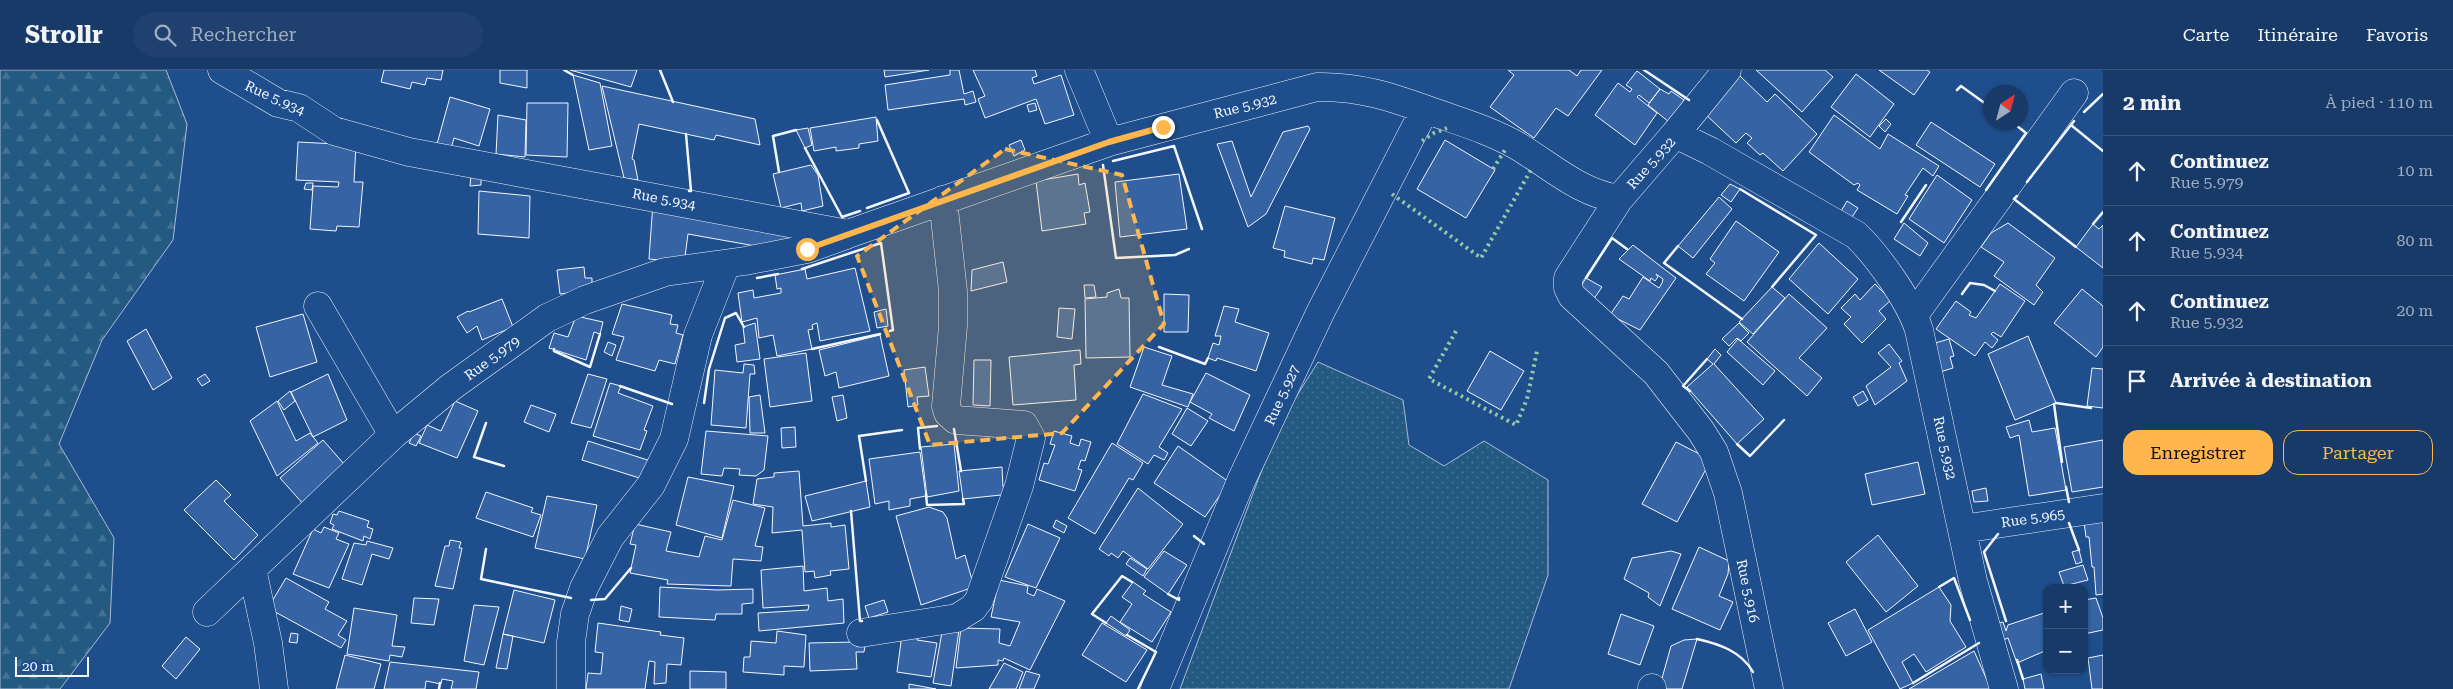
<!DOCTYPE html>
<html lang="fr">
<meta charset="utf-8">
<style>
:root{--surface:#173a69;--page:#20416f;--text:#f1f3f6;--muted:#9eadc0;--line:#36547d;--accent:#ffb74d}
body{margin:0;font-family:"Roboto Serif",serif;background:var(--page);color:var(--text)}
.controls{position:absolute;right:15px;bottom:15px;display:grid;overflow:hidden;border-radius:10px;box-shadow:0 1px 4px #0004}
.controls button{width:45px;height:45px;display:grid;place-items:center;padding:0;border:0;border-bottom:1px solid var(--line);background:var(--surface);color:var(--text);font:25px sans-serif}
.compass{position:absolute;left:1983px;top:15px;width:45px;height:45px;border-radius:50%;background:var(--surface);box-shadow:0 1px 4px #0004;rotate:36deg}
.scale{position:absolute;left:15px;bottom:12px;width:74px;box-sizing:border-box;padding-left:5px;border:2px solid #f2f6ff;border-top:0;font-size:14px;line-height:18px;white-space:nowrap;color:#f2f6ff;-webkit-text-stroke:4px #1f4e8c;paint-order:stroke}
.stop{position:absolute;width:15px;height:15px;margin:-11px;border:4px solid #ffb74d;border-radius:50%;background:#fff}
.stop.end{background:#ffb74d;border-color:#fff;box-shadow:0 1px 5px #0008}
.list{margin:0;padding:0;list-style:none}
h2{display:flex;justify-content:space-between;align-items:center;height:65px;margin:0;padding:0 20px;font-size:21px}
h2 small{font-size:16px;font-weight:400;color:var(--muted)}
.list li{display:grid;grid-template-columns:32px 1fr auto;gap:15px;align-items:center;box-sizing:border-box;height:70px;padding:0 20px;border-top:1px solid var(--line)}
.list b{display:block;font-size:19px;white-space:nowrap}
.list p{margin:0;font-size:16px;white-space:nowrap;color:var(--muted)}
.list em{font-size:16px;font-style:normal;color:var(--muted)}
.actions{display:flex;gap:10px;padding:15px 20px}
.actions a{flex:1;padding:11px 0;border:1px solid var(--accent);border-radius:15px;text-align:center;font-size:18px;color:var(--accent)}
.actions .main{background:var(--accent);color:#111}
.icon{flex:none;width:28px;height:28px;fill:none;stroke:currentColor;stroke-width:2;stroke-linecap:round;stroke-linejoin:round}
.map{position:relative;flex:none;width:2103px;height:619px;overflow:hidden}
header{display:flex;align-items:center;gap:30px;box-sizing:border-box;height:70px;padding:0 25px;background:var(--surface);border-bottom:1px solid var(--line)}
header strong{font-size:24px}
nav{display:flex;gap:28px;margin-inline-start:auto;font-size:18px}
.search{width:350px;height:45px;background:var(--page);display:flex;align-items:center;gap:12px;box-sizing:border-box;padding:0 18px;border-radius:28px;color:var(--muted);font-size:19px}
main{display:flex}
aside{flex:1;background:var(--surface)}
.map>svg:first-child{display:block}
</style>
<header>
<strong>Strollr</strong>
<div class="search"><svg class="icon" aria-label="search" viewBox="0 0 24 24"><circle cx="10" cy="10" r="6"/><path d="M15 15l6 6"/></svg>Rechercher</div>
<nav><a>Carte</a><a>Itinéraire</a><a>Favoris</a></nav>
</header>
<main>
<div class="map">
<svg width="2103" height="619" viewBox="0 0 2103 619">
<defs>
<pattern id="grass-dots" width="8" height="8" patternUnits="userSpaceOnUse" patternTransform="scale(1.25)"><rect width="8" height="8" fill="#245a82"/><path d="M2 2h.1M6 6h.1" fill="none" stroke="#447295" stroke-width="1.8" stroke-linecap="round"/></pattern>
<pattern id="forest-firs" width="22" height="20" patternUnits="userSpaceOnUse" patternTransform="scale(1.25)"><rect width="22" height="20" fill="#245a82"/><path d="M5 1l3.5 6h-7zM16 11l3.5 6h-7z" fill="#447295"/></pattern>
</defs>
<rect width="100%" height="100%" fill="#1f4e8c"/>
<!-- grass -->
<path fill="url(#grass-dots)" stroke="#a8bbd7" d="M1318,292L1403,330L1409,375L1444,396L1484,371L1548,410V505L1509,619H1180L1279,354Z"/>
<!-- forest -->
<path fill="url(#forest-firs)" stroke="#a8bbd7" d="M0,0H166L187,54L173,170L102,270L59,374L114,468L110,553L60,619H0Z"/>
<!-- building -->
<path fill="#3563a3" stroke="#f2f6ff" d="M384,0H443L441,10L427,8L425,15L412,12L410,19L381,12Z
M500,0H527V18L500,13Z
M570,0H637L631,17Z
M884,0H929L885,7Z
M950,0H959L964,24L973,21L976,32L965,35L964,29L888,40L885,15L950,5Z
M973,0H1035L1037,6L1032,8L1034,14L1061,5L1074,45L1045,54L1036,29L985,48L978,29L985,26Z
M1569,0L1577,6L1581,0H1602L1568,46L1556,38L1534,68L1490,37L1514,5L1508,0Z
M1756,0H1825L1833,7L1802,42Z
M1879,0H1927L1930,2L1914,25Z
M1637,1L1660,19L1649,33L1639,25L1637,27L1657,43L1635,75L1595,45L1618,13L1630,22L1632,19L1626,15Z
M1856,4L1894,34L1870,67L1831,37Z
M573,5L600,13L612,76L589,80Z
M1739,5L1767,32L1775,24L1817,64L1783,101L1763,83L1760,85L1747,73L1752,68L1746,63L1736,73L1703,42Z
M602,16L755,49L760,75L716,65L714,70L639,54L632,89L634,90L638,110L624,108Z
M1660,19L1669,24L1671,21L1684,30L1669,52L1648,35Z
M450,27L490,39L479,76L454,68L451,79L437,74Z
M527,33H568L567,87L526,85Z
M1035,33L1037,40L1029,42L1027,35Z
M498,45L526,50L525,87L496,84Z
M1834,45L1880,79L1888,64L1939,96L1933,106L1923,98L1905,125L1908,126L1897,144L1857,120L1860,115L1858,113L1854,115L1809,82Z
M876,47L878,71L859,74V78L836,81V77L814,81L810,58Z
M1886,49L1891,54L1885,62L1879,56Z
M1931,52L1995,94L1980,117L1916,75Z
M1308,56L1310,59L1266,144L1248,157L1217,74L1232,71L1251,127L1283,62Z
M808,58L812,75L805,78L796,60Z
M1021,70L1025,80L1014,86L1009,75Z
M1445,70L1495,100L1466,148L1417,119Z
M298,72L356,75L354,112H363L359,157L337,156L336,161L310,159L313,116L338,117L339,112L296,110Z
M811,95L818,105L823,136L802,141L801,133L781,138L773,104Z
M481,104V115L470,116L471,105Z
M1078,104L1079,115L1085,113L1090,142L1084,143L1086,154L1042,161L1036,111Z
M1179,104L1187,159L1120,167L1115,112Z
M1937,105L1972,130L1944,173L1909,149Z
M306,113H313L312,120L304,119Z
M1730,114L1740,119L1731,132L1721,125Z
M479,121L530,126L529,168L478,164Z
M1719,127L1732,139L1693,188L1678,176Z
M1847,131L1858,138L1850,150L1840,143Z
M653,132L802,162L788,178L761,177L688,164L685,187L679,192L649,189Z
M1285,136L1335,148L1324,190L1313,188L1312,194L1284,187L1285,181L1273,178Z
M1736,151L1779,182L1744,231L1706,204L1715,193L1710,189Z
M1904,153L1928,173L1920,186L1894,169Z
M2008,153L2055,188L2036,215L2043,222L2034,235L1994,206L2004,192L1981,177L1991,163Z
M2093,154L2099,159L2103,155V198L2076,177Z
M1819,173L1858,209L1828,244L1789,209Z
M1633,175L1676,208L1640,260L1610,245L1623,226L1629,229L1643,207L1659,218L1662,213L1663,209L1656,204L1658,207L1655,211L1651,208L1650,211L1619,189Z
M1003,192L1007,212L971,221L972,200Z
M584,197L585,208H592V220L560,224L557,200Z
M855,198L870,261L820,271L817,253L812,255L813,259L808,260L812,279L777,286L773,265L759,268L757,248L742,252L738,223L753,220L754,228L781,223V218L777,219L775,205L805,199L807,209Z
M1586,208L1602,217L1591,233L1576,224Z
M1875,214L1891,230L1879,241L1886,249L1862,273L1844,254L1851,247L1841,238L1855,224L1860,230Z
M2000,214L2025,231L2001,267L1993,262L1991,264L1998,270L1992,278L1985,272L1975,286L1936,259L1956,231L1971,242L1969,245L1976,248Z
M1084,215H1094L1096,227L1085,228Z
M1772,217L1785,228L1753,264L1739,252Z
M1119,219L1121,228H1129L1130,287L1086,288L1085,229L1107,227V223Z
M2082,219L2103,236V277L2096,287L2054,253Z
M1164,224L1189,225L1188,262H1164Z
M1789,224L1827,258L1799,288L1822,308L1807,326L1747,272Z
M502,229L513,257L482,270L477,256L467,263L457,247L468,241L469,242Z
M622,234L672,245L670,254L678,255L676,263L683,265L675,294L659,290L655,301L616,290L624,267L612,264Z
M1224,236L1239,239L1235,252L1269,263L1256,301L1217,288L1216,291L1208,288L1213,273L1219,275L1221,266H1215Z
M1059,238L1075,239L1072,269L1057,267Z
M886,239L888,256L877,258L874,242Z
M303,244L317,292L270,307L256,257Z
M576,246L603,252L600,264L594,262L586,290L549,278L554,263L568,267Z
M755,253L760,289L737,292L735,275L745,273L743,257Z
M1739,253L1749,263L1741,271L1737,268L1729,276L1722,269Z
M146,259L172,308L153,320L127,271Z
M880,265L889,306L839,318L836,302L825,306L819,280Z
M2028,266L2056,333L2015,350L1988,284Z
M1738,269L1775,301L1763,315L1727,282Z
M1949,269L1954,286L1950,287L1953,298L1940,302L1935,273Z
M608,272L616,275L612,286L604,282Z
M1889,274L1902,291L1899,293L1907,311L1875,335L1866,316L1891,297L1878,283Z
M1144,277L1172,286L1162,315L1193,324L1188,337L1130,317Z
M1715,279L1721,285L1714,294L1764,349L1737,374L1687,317L1713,294L1707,289Z
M1080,280L1081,294L1074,295L1076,330L1013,335L1009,287Z
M1490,281L1524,301L1501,340L1467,321Z
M806,283L812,331L770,337L764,289Z
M974,290H991L990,336L973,335Z
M744,294L754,295L755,304H750L746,358L711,355L715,300L743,303Z
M925,297L929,326L917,327L918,335L908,337L904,300Z
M2092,298L2103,299V338L2087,336Z
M1206,303L1250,325L1234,361L1209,348L1212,344L1190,332Z
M205,304L210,311L202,316L197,309Z
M328,304L347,350L313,367L291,322Z
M588,304L607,309L591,358L571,353Z
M610,313L621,316L618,323L653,336L644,360L647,361L640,380L593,366Z
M290,321L295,331L284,340L278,331Z
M1863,321L1868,330L1858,336L1853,327Z
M1143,324L1182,339L1159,377L1168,383L1164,390L1154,385L1148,394L1117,374Z
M760,325L765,363H750L749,327Z
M843,325L847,348L837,351L832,327Z
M277,331L296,371L310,363L318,373L277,406L250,351Z
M455,331L478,341L457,388L419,373L427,355L441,361Z
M531,335L556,344L549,362L524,352Z
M1187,338L1208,351L1191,376L1172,364Z
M2029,350L2032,362L2055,358L2066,420L2029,426L2019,365L2010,368L2006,357Z
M795,357L796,377L782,378L781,358Z
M706,361L768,366L764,400L756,406L739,405L740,399L724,398L722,406L701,404Z
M1054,361L1072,366L1070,373L1079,376L1081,369L1091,372L1085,391L1081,390L1078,399L1082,400L1075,421L1039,410L1044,393L1048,394L1055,375L1050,374Z
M414,363L421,366L416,376L409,373Z
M323,370L344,394L305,436L280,408Z
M2103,370V417L2072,422L2064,377Z
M588,371L657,393L649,411L582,390Z
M1676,372L1711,390L1677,452L1642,434Z
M1112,373L1143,393L1133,410L1129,408L1095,464L1068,448Z
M954,374L959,421L927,427L921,377Z
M1178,376L1229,412L1205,447L1154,413Z
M920,382L926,426L910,429V436L889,440V431L875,434L869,389Z
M1918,392L1925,424L1872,435L1865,404Z
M1002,397L1003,417H1011L1001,432V425L963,429L959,401Z
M799,401L803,456L831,453V457L845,455L849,499L830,501L831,505L815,508L814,501L805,502L802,460L772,463L773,437L753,434L757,409L774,407V403Z
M688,407L734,416L722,468L676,455Z
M216,410L231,425L224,431L258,465L234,490L184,440Z
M866,411L870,437L812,451L805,426Z
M1138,418L1183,454L1148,499L1123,481L1118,488L1111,483L1109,486L1099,479Z
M1986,418L1988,431L1974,432L1972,421Z
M486,422L533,438L531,442L541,445L533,467L476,448Z
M547,426L597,435L585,489L535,478Z
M733,430L765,438L755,476L763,477L761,491L733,489L731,516L667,514L668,510L630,503L636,475L630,474L635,454L671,462L666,481L699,487L705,466L722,470Z
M929,437L943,442L947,448L956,489L965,485L974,517L921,535L896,446Z
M339,441L369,451L367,457L373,459L370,469L364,466L363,471L332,459L334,455L330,453L333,444L337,445Z
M1056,450L1067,456L1064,463L1053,457Z
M2103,450V524L2096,525L2094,497H2092L2089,467H2086L2084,452Z
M1028,454L1060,468L1036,518L1005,507Z
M324,457L339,463L336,469L349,474L329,518L293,504L313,459L321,463Z
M1878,465L1918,516L1886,542L1846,492Z
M450,470L461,472L459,478H462L453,519L435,516L445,476H449Z
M367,471L393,478L389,489L372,484L362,515L342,509L354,473L366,475Z
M1699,477L1729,491L1728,504L1719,526L1733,532L1720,560L1672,539Z
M2079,480L2082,492L2076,494L2072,482Z
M1164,481L1187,495L1168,524L1144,507Z
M1671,481L1681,484L1660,536L1648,527L1649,523L1624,509L1632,488Z
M1130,488L1147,499L1143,506L1126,494Z
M2083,495L2088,510L2064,516L2059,502Z
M803,496L804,521L827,518L828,531L843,529L844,553L759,561L758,543L808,540L809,535L763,538L761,500Z
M286,508L329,532L325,539L347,551L338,565L346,570L341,578L268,538Z
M999,510L1028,516L1027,523L1034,526L1037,519L1065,531L1030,600L1004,588L1003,591L998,590V595L956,598L961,558L1000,559L999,573L1010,576L1020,552L991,547Z
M1133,512L1146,521L1143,524L1171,542L1152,572L1120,552L1132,534L1122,527Z
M660,517L717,520L753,519V533L742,534V544H716L715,550L659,547Z
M1939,517L1951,535L1950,551L1966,577L1926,602L1914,584L1902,592L1913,613L1900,619L1868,560Z
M514,520L555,530L544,573L503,564Z
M414,528L439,529L434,555L411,553Z
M2096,528L2103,548V560L2084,564V530Z
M884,530L888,542L869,548L865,536Z
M474,535L499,537L484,595L464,591Z
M621,536L632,539L629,552L619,550Z
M354,538L397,545L392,576L405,577L402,587L390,585L389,591L347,584Z
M1855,539L1872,572L1846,586L1828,553Z
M2047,542V580L2017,593L2008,568L2003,570L1999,553L2003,552L2006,561L2008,555Z
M1621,544L1654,556L1640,595L1608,584Z
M1111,546L1130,560L1126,566L1106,553Z
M598,553L661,562L660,565L684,568L681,595L667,594L666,613L654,614L655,592L649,591L645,619H586L588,603L601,604L603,583L595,582Z
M1102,553L1147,580L1126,612L1082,585Z
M959,560L951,616L933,613L942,562Z
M777,561L806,565L804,597L784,596V605L743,602L744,587H750L751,571L776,573Z
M918,562L917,570L937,573L931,607L897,602L902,564Z
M291,563L298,564L297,573L289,572Z
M503,564L513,566L507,599L496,598Z
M186,567L200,579L176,609L162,596Z
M1697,569L1682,619H1659L1671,576L1684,570Z
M856,572L865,576L864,582H856L857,599L810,601L809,573Z
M1974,581L1991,619H1909Z
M345,585L381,594L374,619H336Z
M2103,585V619H2092L2088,588Z
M390,592L479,602L476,619H451L453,611L442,609L441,614L426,611L425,619H384Z
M1004,593L1023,602L1016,619H989Z
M690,601L726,602V619H690Z
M1026,601L1040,605L1034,619H1019Z
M2041,604L2044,619H2025L2023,609Z
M909,614L936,619H909Z"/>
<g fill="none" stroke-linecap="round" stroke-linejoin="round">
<!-- minor casing -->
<g stroke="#f2f6ff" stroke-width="29">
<path id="minor" d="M222,0L278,33L299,38L334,61L409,82L848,164L1109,72
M1079,0L1109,72L1317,17C1363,16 1396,29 1439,44C1465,53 1491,61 1516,75C1550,95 1579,123 1619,129L1675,64L1710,81L1856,165C1878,186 1910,231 1919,260L1973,511L2004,619
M1675,64L1727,0
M1619,129L1568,208V218L1572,226L1656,303L1701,361L1714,382L1728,423L1769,619
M318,236L393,365
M1914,245L2074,23
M1962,459L2103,438
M252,499L268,573L274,619
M207,542L393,365L451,317L547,248L585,230L665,202L745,191L807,179L846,165
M861,563L957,548L973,538L979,530L1019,416L1031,368L1024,355L956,350L948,343L946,336L953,256V221L943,130
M571,619V572L575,544L584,518L610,467L651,415L674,369L698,265L726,194
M1155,619L1241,411L1320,243L1425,39
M1652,619V618"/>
</g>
<!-- minor -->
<use href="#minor" stroke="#1f4e8c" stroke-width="28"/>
<!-- hedge -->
<path stroke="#97c8a6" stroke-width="4" stroke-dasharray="2.5 4" stroke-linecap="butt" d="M1422,71L1434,63L1447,58
M1493,99L1505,80
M1392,124L1481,188L1532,98
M1456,261L1429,309L1516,355L1527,329L1537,281"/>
<!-- wall -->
<path stroke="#f2f6ff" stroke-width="2.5" d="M564,0L573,5
M660,0L673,32
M1644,0L1689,30
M1957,20L1961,16L1990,37
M2084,42L2103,24
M2071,55L2103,81
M686,64L691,121H689
M805,78L842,147L860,141
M1113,91L1174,76L1202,159
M1103,95L1116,188L1175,185L1189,179
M779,102L773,66L796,60
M2027,112L2074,51
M1740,119L1816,165L1772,217
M1986,120L2026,63L2012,52
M2017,126L2014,129L2076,177
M867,138L909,123L877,50
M1901,152L1926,115
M2093,154L2103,142
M1678,176L1664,193L1742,249
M802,199L881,173L893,260L890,261
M757,208L778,204
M1586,208L1612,168L1627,179
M1962,224L1970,213L1984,215L1995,221
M1159,277L1205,294L1208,288
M554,279V281L590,297L600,264
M812,279L880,264
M620,316L672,334
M1690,321L1683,316L1707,289
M704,333L709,299L725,248L736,243L744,257
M2056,333L2091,338
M2054,334L2062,392
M486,353L474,387L504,396
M954,359L961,401
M1737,374L1750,386L1784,350
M920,379L918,358L937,356
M866,411L859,366L902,360
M2066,417L2069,432
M926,424L927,435L964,434L963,429
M851,441L860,551H862
M2069,453L2079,480
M1998,464L1984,482L2006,551
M1194,466L1204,474
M486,479L481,509L571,528
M1939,517L1954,508L1970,550
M1168,524L1179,530V528
M591,530L605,529L631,498
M1106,553L1092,544L1122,506L1132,512
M1127,565L1156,582L1138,619
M1697,569C1719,574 1741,581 1753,602
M2017,590L2023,609
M1913,613L1979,573
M439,619L440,613"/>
</g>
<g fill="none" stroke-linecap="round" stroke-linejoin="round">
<!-- route -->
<path stroke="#ffb74d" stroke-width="6" d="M807,179L1109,72L1163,57"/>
</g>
<!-- marked area -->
<path fill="#ffb74d" fill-opacity="0.2" stroke="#ffb74d" stroke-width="4" stroke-dasharray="10 6" stroke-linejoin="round" d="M1005,79L1122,105L1164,254L1062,363L930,375L857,186Z"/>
<g text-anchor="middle" stroke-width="4" stroke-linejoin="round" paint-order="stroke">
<!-- street labels -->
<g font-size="14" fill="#f2f6ff" stroke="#1f4e8c">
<text transform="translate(275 28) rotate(25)" y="5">Rue 5.934</text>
<text transform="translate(1245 36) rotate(-14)" y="5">Rue 5.932</text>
<text transform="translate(1651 93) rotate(-48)" y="5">Rue 5.932</text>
<text transform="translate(664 129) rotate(11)" y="5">Rue 5.934</text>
<text transform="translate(492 288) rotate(-36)" y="5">Rue 5.979</text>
<text transform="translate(1282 325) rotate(-65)" y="5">Rue 5.927</text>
<text transform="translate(1945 378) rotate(78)" y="5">Rue 5.932</text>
<text transform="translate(2033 448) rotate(-8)" y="5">Rue 5.965</text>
<text transform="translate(1748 521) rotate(78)" y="5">Rue 5.916</text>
</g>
</g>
</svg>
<div class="controls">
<button>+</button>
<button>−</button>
</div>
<svg class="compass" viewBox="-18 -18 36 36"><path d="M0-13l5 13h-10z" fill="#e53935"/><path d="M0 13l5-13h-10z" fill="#9eadc0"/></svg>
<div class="scale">20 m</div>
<div class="stop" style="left:807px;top:179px"></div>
<div class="stop end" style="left:1163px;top:57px"></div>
</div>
<aside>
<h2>2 min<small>À pied · 110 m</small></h2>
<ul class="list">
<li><svg class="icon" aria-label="ahead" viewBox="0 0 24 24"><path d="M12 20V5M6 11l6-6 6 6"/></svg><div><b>Continuez</b><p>Rue 5.979</p></div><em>10 m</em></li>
<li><svg class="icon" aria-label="ahead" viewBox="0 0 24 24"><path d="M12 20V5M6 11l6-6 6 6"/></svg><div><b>Continuez</b><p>Rue 5.934</p></div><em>80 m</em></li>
<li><svg class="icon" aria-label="ahead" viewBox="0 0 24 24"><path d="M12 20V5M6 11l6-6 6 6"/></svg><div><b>Continuez</b><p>Rue 5.932</p></div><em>20 m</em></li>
<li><svg class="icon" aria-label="arrive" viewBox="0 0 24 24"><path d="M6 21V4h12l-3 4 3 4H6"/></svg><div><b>Arrivée à destination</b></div></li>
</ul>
<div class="actions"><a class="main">Enregistrer</a><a>Partager</a></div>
</aside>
</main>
